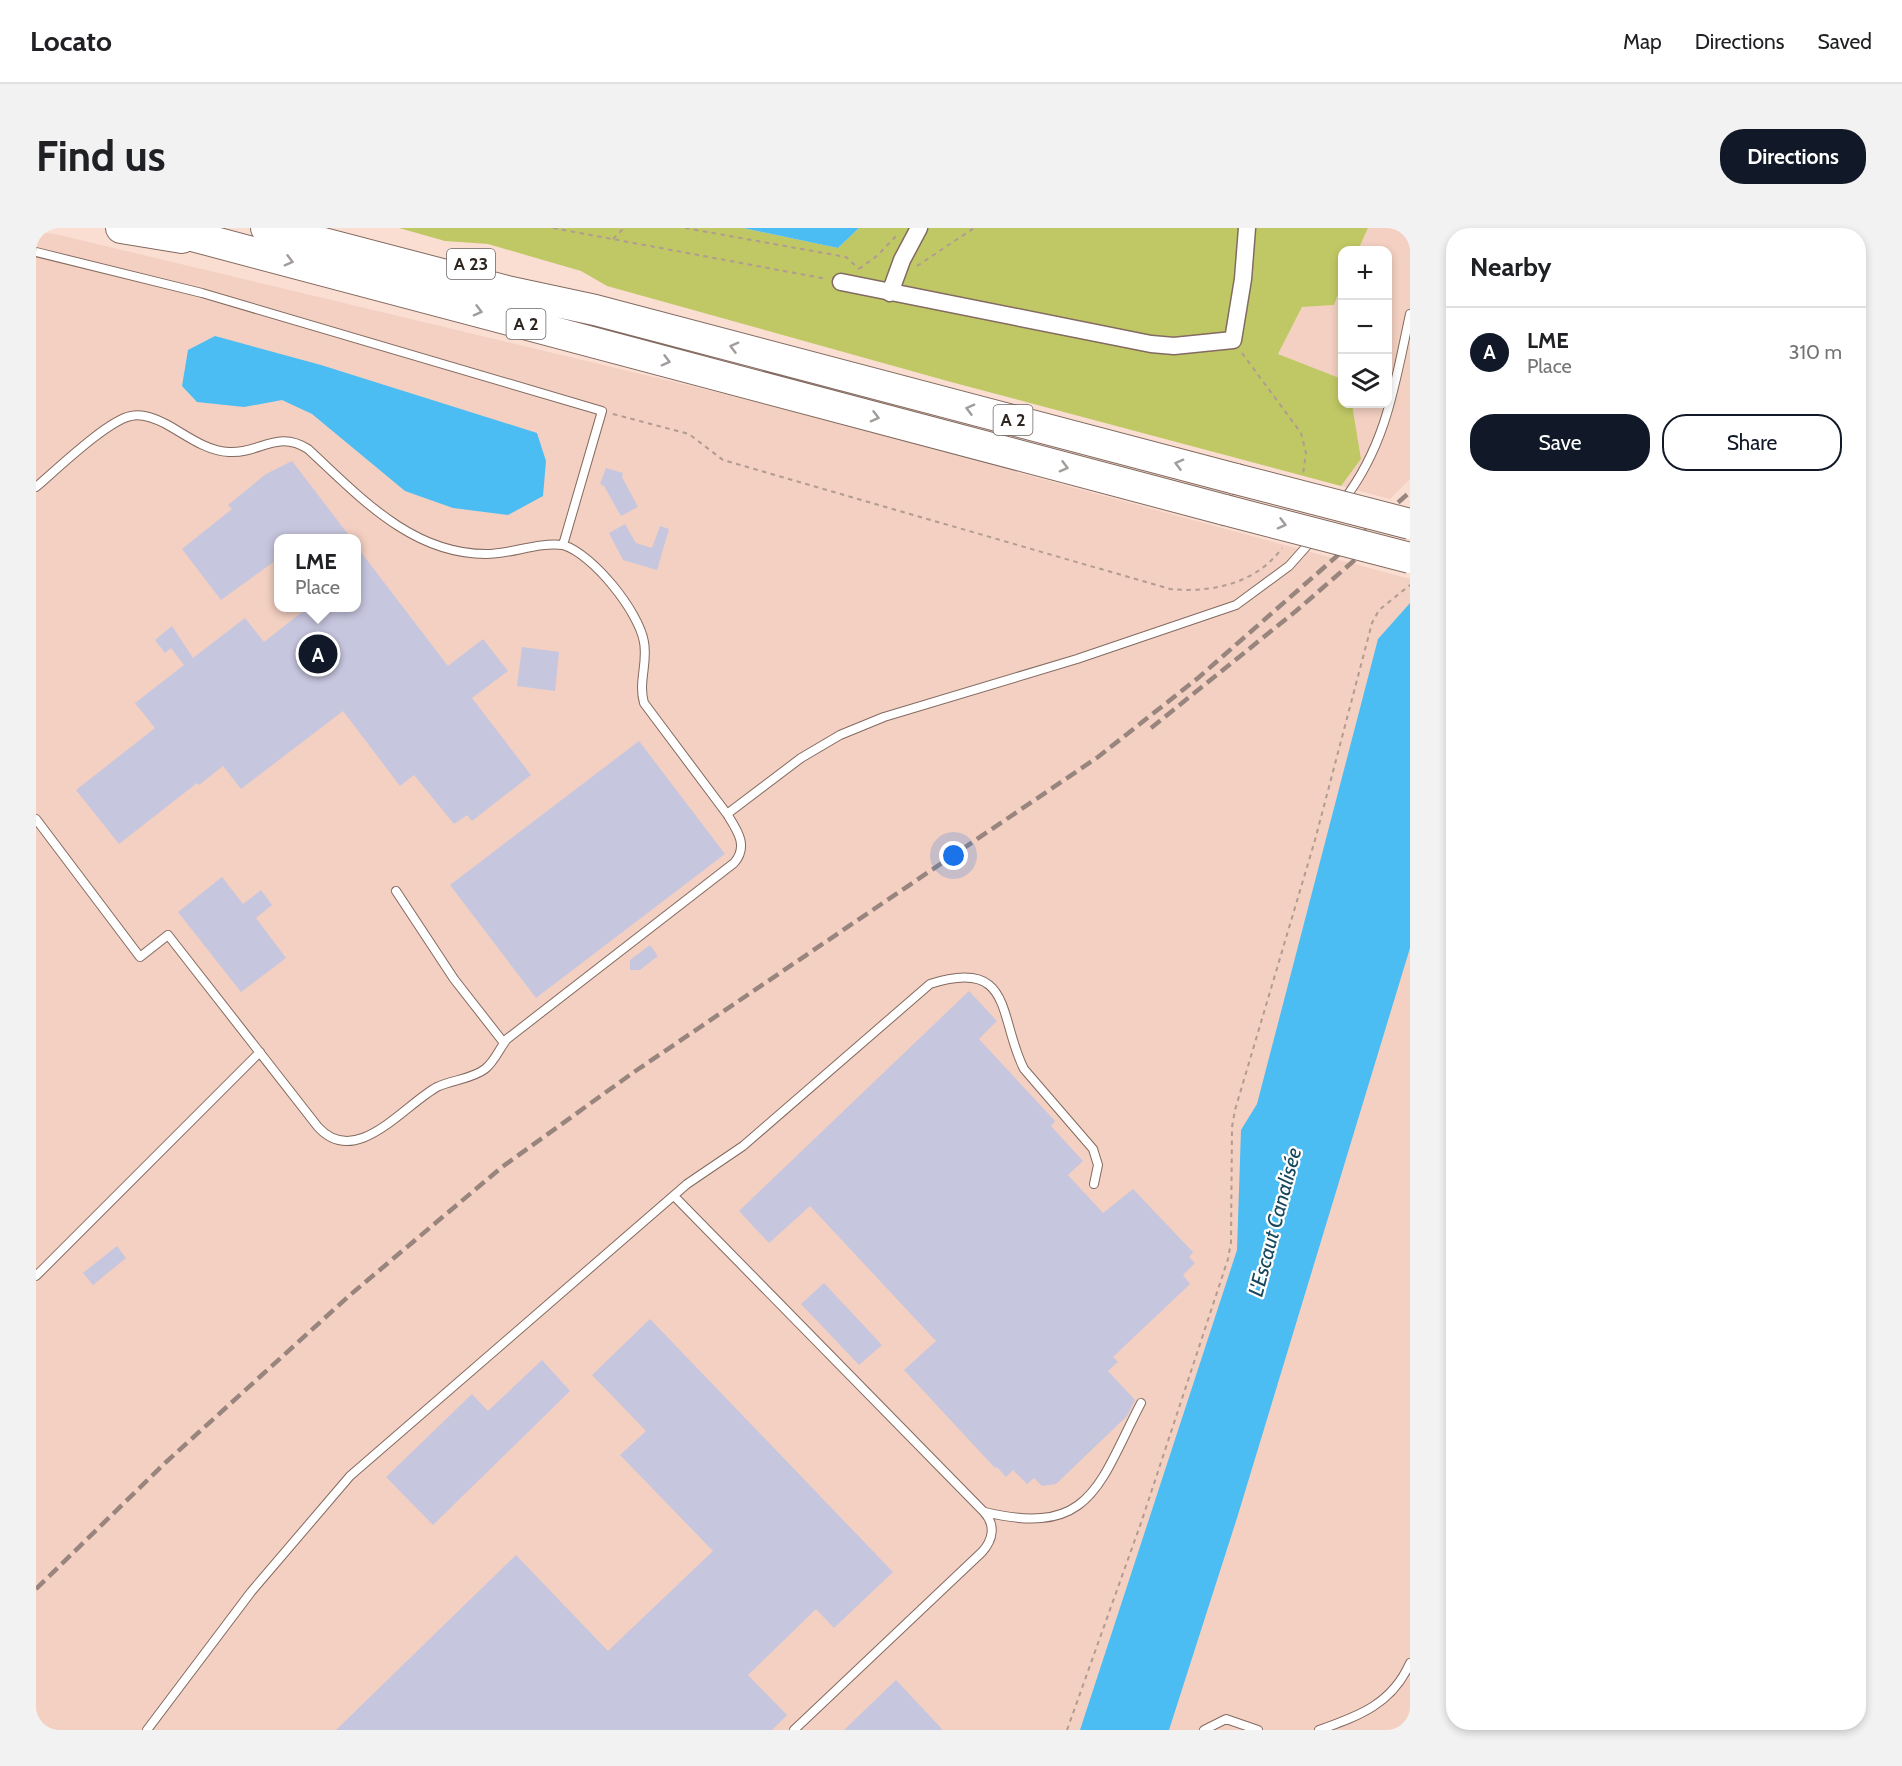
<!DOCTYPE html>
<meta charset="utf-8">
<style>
:root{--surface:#fff;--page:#f2f2f2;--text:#202124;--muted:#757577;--line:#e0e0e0;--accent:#111827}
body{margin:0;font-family:Cabin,sans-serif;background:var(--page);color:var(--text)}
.controls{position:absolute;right:18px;top:18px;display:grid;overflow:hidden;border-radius:12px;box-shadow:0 3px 9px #0003}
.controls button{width:54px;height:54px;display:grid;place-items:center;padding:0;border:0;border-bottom:2px solid var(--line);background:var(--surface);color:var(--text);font:30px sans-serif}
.you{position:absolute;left:918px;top:628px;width:21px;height:21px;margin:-15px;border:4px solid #fff;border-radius:50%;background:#1a73e8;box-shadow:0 0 0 9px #1a73e833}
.badge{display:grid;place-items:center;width:39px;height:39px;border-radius:50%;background:var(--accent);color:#fff;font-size:20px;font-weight:700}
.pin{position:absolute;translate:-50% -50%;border:3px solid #fff;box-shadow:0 2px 6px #0006}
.popup{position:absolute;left:238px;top:306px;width:87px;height:78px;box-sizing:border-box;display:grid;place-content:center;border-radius:12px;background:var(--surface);filter:drop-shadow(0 2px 4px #0005);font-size:20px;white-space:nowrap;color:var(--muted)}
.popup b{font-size:22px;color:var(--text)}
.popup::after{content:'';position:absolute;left:50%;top:100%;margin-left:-12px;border:12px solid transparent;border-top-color:var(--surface)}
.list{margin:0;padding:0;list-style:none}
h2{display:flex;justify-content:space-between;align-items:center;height:78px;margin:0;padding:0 24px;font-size:26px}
h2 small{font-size:20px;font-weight:400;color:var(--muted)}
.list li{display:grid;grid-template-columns:39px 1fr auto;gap:18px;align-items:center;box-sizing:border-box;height:90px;padding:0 24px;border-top:2px solid var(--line)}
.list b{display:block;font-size:22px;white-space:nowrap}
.list p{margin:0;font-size:20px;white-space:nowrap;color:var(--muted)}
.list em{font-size:20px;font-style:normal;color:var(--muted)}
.actions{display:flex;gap:12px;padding:18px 24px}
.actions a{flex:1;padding:14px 0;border:2px solid var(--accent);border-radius:24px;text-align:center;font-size:21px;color:var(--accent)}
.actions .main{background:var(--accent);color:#fff}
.icon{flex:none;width:33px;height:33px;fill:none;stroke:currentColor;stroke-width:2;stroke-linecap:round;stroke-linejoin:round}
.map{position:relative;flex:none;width:1374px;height:1502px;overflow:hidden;border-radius:24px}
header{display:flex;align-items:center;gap:36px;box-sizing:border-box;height:84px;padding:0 30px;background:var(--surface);border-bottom:2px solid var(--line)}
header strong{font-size:28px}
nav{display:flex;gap:33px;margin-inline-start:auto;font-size:21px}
.intro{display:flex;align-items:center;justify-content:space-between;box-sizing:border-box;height:144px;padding:0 36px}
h1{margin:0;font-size:42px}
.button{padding:15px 27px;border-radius:24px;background:var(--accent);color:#fff;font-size:21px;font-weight:700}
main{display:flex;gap:36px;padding:0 36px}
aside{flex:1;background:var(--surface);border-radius:24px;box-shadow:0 3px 9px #0003}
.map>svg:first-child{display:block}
</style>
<header>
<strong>Locato</strong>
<nav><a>Map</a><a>Directions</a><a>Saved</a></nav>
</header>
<div class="intro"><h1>Find us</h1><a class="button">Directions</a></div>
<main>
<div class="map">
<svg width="1374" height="1502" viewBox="0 0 1374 1502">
<rect width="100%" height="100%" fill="#faded2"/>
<!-- built -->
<path fill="#f3d0c1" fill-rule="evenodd" d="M1332,0H1374V251L1354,271L1305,258L1325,231L1316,176H1352V22H1322Z
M0,4L19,6L726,175L1374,351V1502H0ZM243,310H321V380H243Z
M1306,57V151L1242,126L1266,79L1298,77Z"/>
<!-- green -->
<path fill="#c0c865" d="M363,0H707L802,20L823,0H1332L1322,22H1306V57L1298,77L1266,79L1242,126L1306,151V176H1316L1325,231L1305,258L915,154L571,58L545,43L452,16L409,13Z"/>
<!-- water -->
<path fill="#4bbdf3" d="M707,0H823L802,20Z
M179,108L285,137L501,205L510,233L507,268L472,287L417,280L369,263L276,186L246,172L208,179L161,174L146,158L152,122Z
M1374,375V720L1201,1290L1133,1502H1044L1201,1022L1205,902L1221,876L1342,411Z"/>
<!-- building -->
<path fill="#c7c6df" d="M256,233L315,310H243V330L185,372L146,321L196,281L192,277L230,246Z
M570,240L587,245L586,249L602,279L585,288L568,258L564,256Z
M589,296L600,315L616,320L624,298L633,301L621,342L587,332L573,305Z
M321,319L412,438L447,411L472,443L436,470L495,547L436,593L431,587L418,596L378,547L364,558L307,483L205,561L187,538L163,557L161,555L83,616L40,562L119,500L99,475L148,437L135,420L129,425L119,412L136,398L157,430L209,390L228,414L271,380H321Z
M486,419L523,424L519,463L481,458Z
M603,513L689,626L500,770L414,657Z
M186,649L207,676L225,662L236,677L220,690L250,730L205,764L142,684Z
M614,717L622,728L604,742H594V732Z
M933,763L961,793L943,811L1019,893L1015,898L1047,933L1032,947L1067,985L1097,961L1157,1024L1153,1029L1159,1035L1147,1047L1154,1056L1077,1129L1082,1134L1072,1143L1099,1172L1091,1188L1020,1256L1006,1258L998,1250L991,1256L977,1242L970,1249L961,1239L959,1240L868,1142L900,1113L774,978L733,1015L703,983Z
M81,1018L90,1030L57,1057L47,1045Z
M788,1055L846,1117L823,1137L765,1076Z
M614,1091L857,1344L798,1400L780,1381L712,1447L751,1487L736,1502H300L480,1327L572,1423L677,1323L584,1227L610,1203L556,1147Z
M506,1132L534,1163L397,1297L350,1249L436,1166L452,1183Z
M860,1452L907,1502H808Z"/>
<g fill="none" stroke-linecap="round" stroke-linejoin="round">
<!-- service casing -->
<g stroke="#836a60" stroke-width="10">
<path id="service" d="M0,24L166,65L566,183L527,317C557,326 603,384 608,414C612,435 602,454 608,475L691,586C701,602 713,618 698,635L471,811C463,821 459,833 449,841C436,851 416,852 401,859C368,877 320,941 282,899L132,707L104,729L0,591
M0,259C20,242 72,192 95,188C107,185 120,191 130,196C150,207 170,223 193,224C224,226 241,201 272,221C323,268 375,326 450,326C476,326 501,314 527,317
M1307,273C1351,216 1359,155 1374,86
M691,586L765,530L804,507L848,489L1041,431L1200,377L1253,338L1277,311
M360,663L418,751L468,815
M638,968L948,1284C960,1297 957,1312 946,1324L758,1502
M0,1048L224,824
M949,1284C1056,1310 1063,1255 1105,1175
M111,1502L215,1364L314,1248L651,956L707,918L894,756C978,729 962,790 988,841L1057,921L1062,937L1058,956
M1168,1502L1190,1491L1222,1502
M1283,1502C1323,1488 1356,1476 1374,1435"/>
</g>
<!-- minor casing -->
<g stroke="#836a60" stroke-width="19">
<path id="minor" d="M805,54L1115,116L1138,118L1197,112L1207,51L1211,0
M854,65L866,32L883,0"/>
</g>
<!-- motorway casing -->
<g stroke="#836a60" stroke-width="32">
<path id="motorway" d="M85,0L146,10
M126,0L1189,282
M230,0L475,64L559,82L1200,251"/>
</g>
<!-- path -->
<path stroke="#b19b92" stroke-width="2" stroke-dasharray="4.5 4.5" stroke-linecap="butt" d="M517,0L791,51
M649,0L810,29L823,41
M577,11L588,0
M881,38L938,0
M823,41L842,27L861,7
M1206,125L1265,205L1270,225L1267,246
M577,186L653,206L687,232L1134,361C1175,365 1220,356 1246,320
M1031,1502L1106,1292L1192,1031L1195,1014L1196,899L1199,882L1279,612L1336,395L1343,382L1374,357"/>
<!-- service -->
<use href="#service" stroke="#fff" stroke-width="8"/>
<!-- minor -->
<use href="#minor" stroke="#fff" stroke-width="16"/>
<!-- motorway -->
<use href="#motorway" stroke="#fff" stroke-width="30"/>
<!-- rail -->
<path stroke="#98857d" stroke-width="4.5" stroke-dasharray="12 6" stroke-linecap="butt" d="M1115,500L1260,383L1374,284
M0,1361L129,1235L314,1067L466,939L598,844L1062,529L1162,450L1374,264"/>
<!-- motorway-bridge casing -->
<g stroke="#836a60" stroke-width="32" stroke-linecap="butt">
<path id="motorway-bridge" d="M1200,251L1374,296
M1189,282L1374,330"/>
</g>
<!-- motorway-bridge -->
<use href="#motorway-bridge" stroke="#fff" stroke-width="30"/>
</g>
<!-- one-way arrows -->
<defs><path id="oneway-chevron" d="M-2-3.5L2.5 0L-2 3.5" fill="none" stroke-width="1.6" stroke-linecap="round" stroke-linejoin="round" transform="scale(1.5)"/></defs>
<g stroke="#a19d9b">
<use href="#oneway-chevron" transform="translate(253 33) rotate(15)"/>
<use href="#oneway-chevron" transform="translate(442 83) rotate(15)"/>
<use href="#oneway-chevron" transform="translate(698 119) rotate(-165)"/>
<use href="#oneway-chevron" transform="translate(630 133) rotate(15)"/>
<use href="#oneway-chevron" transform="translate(934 181) rotate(-165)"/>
<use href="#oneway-chevron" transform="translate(839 189) rotate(15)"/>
<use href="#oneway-chevron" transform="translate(1143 236) rotate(-165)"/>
<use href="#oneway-chevron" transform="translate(1028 239) rotate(15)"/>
<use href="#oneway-chevron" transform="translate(1246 296) rotate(15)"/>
</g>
<g text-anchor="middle" stroke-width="4.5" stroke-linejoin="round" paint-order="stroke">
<!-- shield labels -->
<g fill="#fff" stroke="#6d6664" stroke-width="1.5">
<rect x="411" y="21" width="48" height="30" rx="4.5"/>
<rect x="470.5" y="81" width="39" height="30" rx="4.5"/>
<rect x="957.5" y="177" width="39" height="30" rx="4.5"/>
</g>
<g font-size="18" font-weight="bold" fill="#2f2521">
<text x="435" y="42">A 23</text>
<text x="490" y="102">A 2</text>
<text x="977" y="198">A 2</text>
</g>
<!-- water labels -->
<g font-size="21" font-style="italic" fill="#18485e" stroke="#fff">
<text transform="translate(1239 994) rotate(-75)" y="7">L'Escaut Canalisée</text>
</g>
</g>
</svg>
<div class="controls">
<button>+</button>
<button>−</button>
<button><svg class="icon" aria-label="layers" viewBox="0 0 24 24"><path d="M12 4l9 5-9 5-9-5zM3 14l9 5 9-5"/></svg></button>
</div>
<div class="you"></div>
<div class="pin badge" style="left:282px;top:426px">A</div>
<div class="popup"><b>LME</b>Place</div>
</div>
<aside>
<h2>Nearby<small></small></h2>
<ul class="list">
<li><span class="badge">A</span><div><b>LME</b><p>Place</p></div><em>310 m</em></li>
</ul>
<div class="actions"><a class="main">Save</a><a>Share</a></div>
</aside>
</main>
